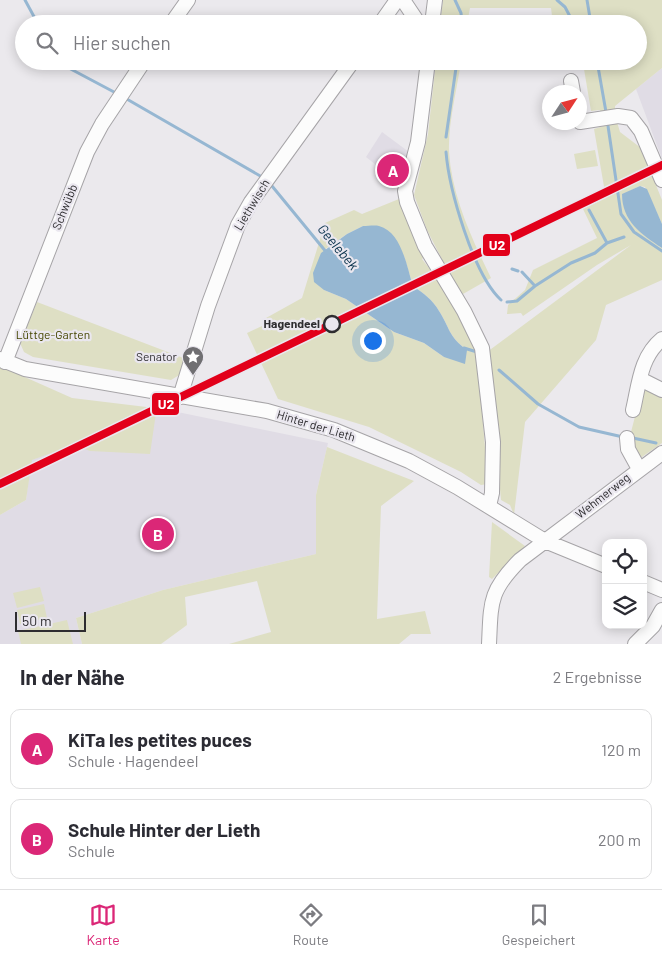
<!DOCTYPE html>
<html lang="de">
<meta charset="utf-8">
<style>
:root{--surface:#fff;--page:#f2f2f3;--text:#2b2b33;--muted:#7c7c81;--line:#e1e1e2;--accent:#db2777}
body{margin:0;font-family:Barlow,sans-serif;background:var(--page);color:var(--text)}
.controls{position:absolute;right:15px;bottom:15px;display:grid;overflow:hidden;border-radius:10px;box-shadow:0 2px 12px #0003}
.controls button{width:45px;height:45px;display:grid;place-items:center;padding:0;border:0;border-bottom:1px solid var(--line);background:var(--surface);color:var(--text);font:25px sans-serif}
.compass{position:absolute;left:542px;top:85px;width:45px;height:45px;border-radius:50%;background:var(--surface);box-shadow:0 2px 12px #0003;rotate:54deg}
.scale{position:absolute;left:15px;bottom:12px;width:71px;box-sizing:border-box;padding-left:5px;border:2px solid #2e2d30;border-top:0;font-size:14px;line-height:18px;white-space:nowrap;color:#2e2d30;-webkit-text-stroke:4px #eae7ef;paint-order:stroke}
.you{position:absolute;left:372px;top:340px;width:18px;height:18px;margin:-12px;border:4px solid #fff;border-radius:50%;background:#1a73e8;box-shadow:0 0 0 8px #1a73e833}
.badge{display:grid;place-items:center;width:32px;height:32px;border-radius:50%;background:var(--accent);color:#fff;font-size:16px;font-weight:700}
.pin{position:absolute;translate:-50% -50%;border:2px solid #fff;box-shadow:0 1px 5px #0006}
.list{margin:0;padding:0;list-style:none}
h2{display:flex;justify-content:space-between;align-items:center;height:65px;margin:0;padding:0 20px;font-size:21px}
h2 small{font-size:16px;font-weight:400;color:var(--muted)}
.list li{display:grid;grid-template-columns:32px 1fr auto;gap:15px;align-items:center;box-sizing:border-box;height:80px;margin:0 10px 10px;padding:0 10px;border:1px solid var(--line);border-radius:10px}
.list b{display:block;font-size:19px;white-space:nowrap}
.list p{margin:0;font-size:16px;white-space:nowrap;color:var(--muted)}
.list em{font-size:16px;font-style:normal;color:var(--muted)}
.icon{flex:none;width:28px;height:28px;fill:none;stroke:currentColor;stroke-width:2;stroke-linecap:round;stroke-linejoin:round}
.map{position:relative;flex:none;width:662px;height:644px;overflow:hidden}
.search{position:absolute;background:var(--surface);box-shadow:0 2px 12px #0003;left:15px;right:15px;top:15px;height:55px;display:flex;align-items:center;gap:12px;box-sizing:border-box;padding:0 18px;border-radius:28px;color:var(--muted);font-size:19px}
.sheet{height:245px;background:var(--surface)}
nav{display:flex;justify-content:space-around;align-items:center;box-sizing:border-box;height:70px;border-top:1px solid var(--line);background:var(--surface);font-size:14px;color:var(--muted)}
nav a{display:grid;justify-items:center;gap:2px}
nav .on{color:var(--accent)}
.map>svg:first-child{display:block}
</style>
<div class="map">
<svg width="662" height="644" viewBox="0 0 662 644">
<rect width="100%" height="100%" fill="#ebe9ed"/>
<!-- built -->
<path fill="#e0dce5" d="M662,68V159L636,89Z
M382,132L409,152L399,183L366,157Z
M163,409L328,443L316,495V554L163,590L76,618L82,644H0V515L26,500L31,460L145,420Z"/>
<!-- green -->
<path fill="#dedfc4" fill-rule="evenodd" d="M443,0H662V68L615,106V111L601,113L600,110L591,111L584,69L560,66V61H638V24H553L551,8H470L467,24H440Z
M436,61H461C457,90 448,123 449,152C452,197 472,239 491,278L463,294L451,277L427,230L414,195L428,134Z
M617,122L620,132L641,148L662,200V224L645,187L640,186L622,195C626,223 640,233 662,248V280L606,305L596,340L525,422L514,515L510,505L501,500L487,352L631,245L597,265L523,316L521,313L507,314L508,305L525,290L533,270L597,238L583,209L606,198L594,129Z
M595,150L598,166L577,169L574,154Z
M399,199L425,256L422,259L459,307L477,350L488,484L481,485L461,472L369,427L278,399L247,333L262,326L266,318L302,298L325,223L354,210L362,214ZM363,226L404,256L413,286C423,293 433,300 439,311C450,328 448,336 467,350L444,357L424,343L394,332L346,299L324,290V250L347,234Z
M37,302L186,359L181,374L171,380L33,357L24,352L20,343Z
M0,366L72,398L163,409L156,413L150,454L90,451L74,445L32,460L26,500L0,515Z
M646,389L662,394V443L639,459L630,436L641,393Z
M327,447L414,481L381,506L377,619L425,611L431,634H411L399,644H229L271,632L257,581L185,597L187,625L161,644H82L76,618L163,590L316,554V495Z
M492,522L525,546L492,579L489,577Z
M40,587L44,601L17,608L13,593Z
M44,604L47,618L20,624L17,610Z
M67,620L73,644H21L18,631Z"/>
<!-- water -->
<path fill="#96b7d2" d="M640,186L647,189L662,224V248C641,234 622,221 622,194Z
M363,226C368,226 375,225 379,226C402,232 407,268 413,286C423,293 433,300 439,311C450,328 448,336 467,350L465,364L444,357L424,343L394,332L346,299L324,290L314,282L313,273L321,253L347,234Z"/>
<g fill="none" stroke-linecap="round" stroke-linejoin="round">
<!-- stream -->
<path stroke="#96b7d2" stroke-width="3" d="M25,0L38,24
M455,0L461,13L462,24
M557,0L565,7L574,24
M587,0L591,24
M62,61L65,66L114,92
M567,61V64
M597,61L606,112
M125,98L262,177
M608,126L621,214L634,232L662,251
M446,137L457,61
M446,152C449,189 473,274 501,300
M272,186L327,253
M589,210L607,243
M512,269L518,271
M522,272L535,286
M507,302L517,301L535,286L571,263L595,253L607,243L624,237
M464,348L477,352
M499,370L538,404L579,427L623,437
M633,438L656,443"/>
<!-- minor casing -->
<g stroke="#a6a4a7" stroke-width="16">
<path id="minor" d="M403,0L419,24
M171,24L188,0
M380,24L397,0
M432,24L435,0
M428,61L418,142L405,191L407,202L425,246L464,311L482,348L493,442L492,493L489,506
M571,81L573,92
M580,122L618,116L631,118L641,131L662,180
M0,359L25,369L267,411L334,430L409,461L457,487L545,541L606,566
M5,362L87,152L102,124L144,61
M640,379L662,390
M180,397L208,306L238,225L251,202L353,61
M633,410C639,385 640,357 662,339
M627,438L628,449L639,469
M643,582L662,590
M489,644C491,602 489,591 520,560L662,453
M635,644L653,626L662,610"/>
</g>
<!-- minor -->
<use href="#minor" stroke="#fcfcfc" stroke-width="14"/>
<!-- metro-1 casing -->
<g stroke="#eae7ef" stroke-width="11">
<path id="metro-1" d="M0,484L662,165"/>
</g>
<!-- metro-1 -->
<use href="#metro-1" stroke="#e2001a" stroke-width="8"/>
</g>
<!-- icons -->
<defs>
<g id="sight-pin" transform="scale(1.125)"><path d="M0 17L-7.5 6A9.5 9.5 0 1 1 7.5 6Z" fill="#706f72" stroke="#eae7ef"/><path d="M0-6L1.8-2.2L6-1.7L2.9 1.2L3.7 5.4L0 3.3L-3.7 5.4L-2.9 1.2L-6-1.7L-1.8-2.2Z" fill="#fff"/></g>
</defs>
<g fill-rule="evenodd">
<use href="#sight-pin" x="193" y="357"/>
</g>
<!-- markers -->
<circle fill="#eae7ef" stroke="#2e2d30" stroke-width="2.5" cx="332" cy="324" r="8"/>
<g text-anchor="middle" stroke-width="4.5" stroke-linejoin="round" paint-order="stroke">
<!-- street labels -->
<g font-size="12" fill="#2e2d30" stroke="#eae7ef">
<text transform="translate(252 205) rotate(-59)" y="4">Liethwisch</text>
<text transform="translate(65 207) rotate(-68)" y="4">Schwübb</text>
<text transform="translate(316 426) rotate(17)" y="4">Hinter der Lieth</text>
<text transform="translate(603 496) rotate(-38)" y="4">Wehmerweg</text>
</g>
<!-- stop labels -->
<g font-size="12" font-weight="bold" fill="#2e2d30" stroke="#eae7ef" text-anchor="end">
<text x="320" y="328">Hagendeel</text>
</g>
<!-- park labels -->
<g font-size="12" fill="#454600" stroke="#eae7ef">
<text x="53" y="339">Lüttge-Garten</text>
</g>
<!-- poi labels -->
<g font-size="12" fill="#2e2d30" stroke="#eae7ef" text-anchor="end">
<text x="177" y="361">Senator</text>
</g>
<!-- water labels -->
<g font-size="14" font-style="italic" fill="#0c344e" stroke="#eae7ef">
<text transform="translate(338 247) rotate(50)" y="5">Geelebek</text>
</g>
</g>
<g stroke="#eae7ef" stroke-width="2">
<rect x="482" y="233" width="29" height="24" rx="5" fill="#e2001a"/>
<rect x="151" y="392" width="29" height="24" rx="5" fill="#e2001a"/>
</g>
<g font-size="14" text-anchor="middle" font-weight="bold" fill="#fff">
<text x="497" y="250">U2</text>
<text x="166" y="409">U2</text>
</g>
</svg>
<div class="controls">
<button><svg class="icon" aria-label="locate" viewBox="0 0 24 24"><circle cx="12" cy="12" r="6"/><path d="M12 2v4M12 18v4M2 12h4M18 12h4"/></svg></button>
<button><svg class="icon" aria-label="layers" viewBox="0 0 24 24"><path d="M12 4l9 5-9 5-9-5zM3 14l9 5 9-5"/></svg></button>
</div>
<svg class="compass" viewBox="-18 -18 36 36"><path d="M0-13l5 13h-10z" fill="#e53935"/><path d="M0 13l5-13h-10z" fill="#7c7c81"/></svg>
<div class="scale">50 m</div>
<div class="you"></div>
<div class="pin badge" style="left:393px;top:170px">A</div>
<div class="pin badge" style="left:158px;top:534px">B</div>
<div class="search"><svg class="icon" aria-label="search" viewBox="0 0 24 24"><circle cx="10" cy="10" r="6"/><path d="M15 15l6 6"/></svg>Hier suchen</div>
</div>
<section class="sheet">
<h2>In der Nähe<small>2 Ergebnisse</small></h2>
<ul class="list">
<li><span class="badge">A</span><div><b>KiTa les petites puces</b><p>Schule · Hagendeel</p></div><em>120 m</em></li>
<li><span class="badge">B</span><div><b>Schule Hinter der Lieth</b><p>Schule</p></div><em>200 m</em></li>
</ul>
</section>
<nav>
<a class="on"><svg class="icon" aria-label="map" viewBox="0 0 24 24"><path d="M3 6l6-2 6 2 6-2v14l-6 2-6-2-6 2zM9 4v14M15 6v14"/></svg>Karte</a>
<a><svg class="icon" aria-label="directions" viewBox="0 0 24 24"><path d="M12 3l9 9-9 9-9-9zM9 14v-3h6M13 9l2 2-2 2"/></svg>Route</a>
<a><svg class="icon" aria-label="saved" viewBox="0 0 24 24"><path d="M7 4h10v16l-5-4-5 4z"/></svg>Gespeichert</a>
</nav>
